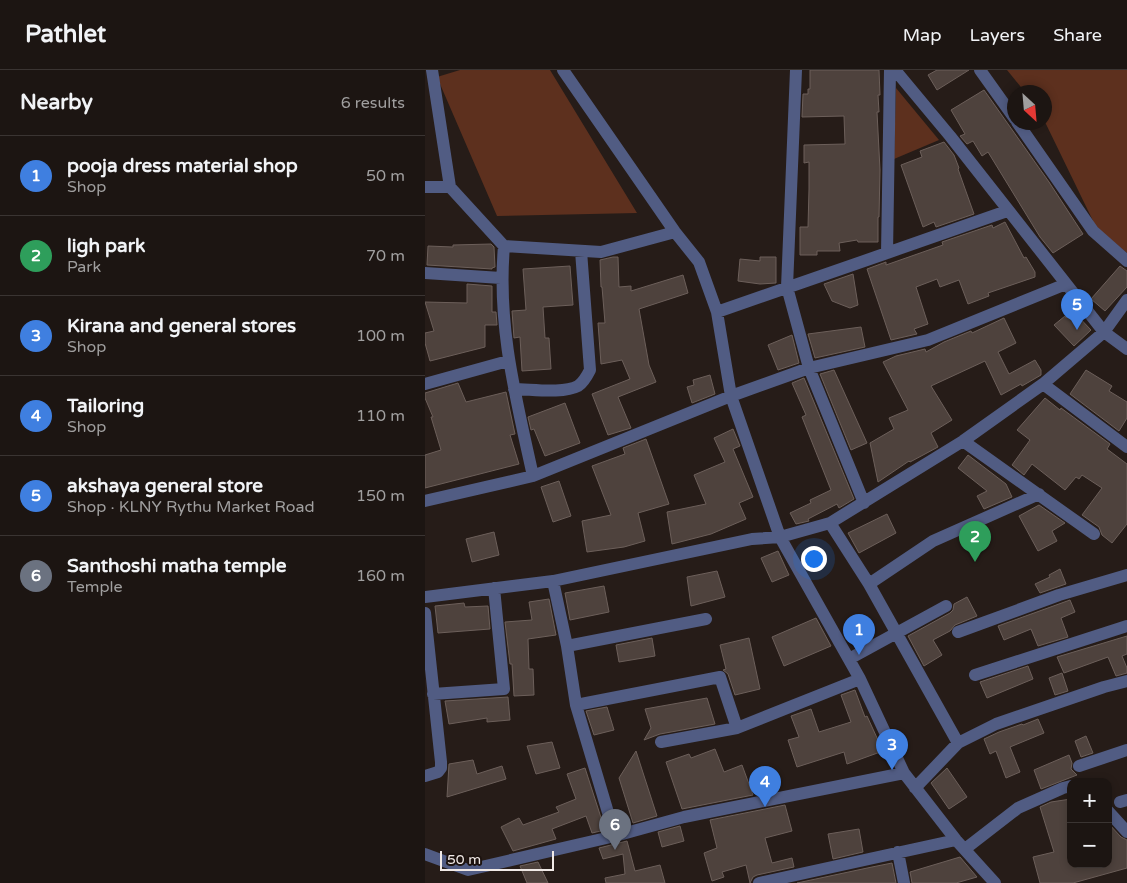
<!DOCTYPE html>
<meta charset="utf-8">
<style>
:root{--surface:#1c1512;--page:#251e1b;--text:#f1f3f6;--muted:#a09f9f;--line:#3a3432;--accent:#1a73e8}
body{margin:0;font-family:"Varela Round",sans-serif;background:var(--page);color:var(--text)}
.controls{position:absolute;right:15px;bottom:15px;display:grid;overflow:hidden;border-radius:10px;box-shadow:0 2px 8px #0003}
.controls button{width:45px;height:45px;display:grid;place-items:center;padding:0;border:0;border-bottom:1px solid var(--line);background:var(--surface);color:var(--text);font:25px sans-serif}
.compass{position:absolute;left:582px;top:15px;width:45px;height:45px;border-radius:50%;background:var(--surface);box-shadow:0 2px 8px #0003;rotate:154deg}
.scale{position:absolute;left:15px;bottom:12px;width:114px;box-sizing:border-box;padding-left:5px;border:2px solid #f1eae7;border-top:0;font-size:14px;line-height:18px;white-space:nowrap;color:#f1eae7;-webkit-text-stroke:4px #1d130f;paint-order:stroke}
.you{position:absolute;left:388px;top:488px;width:18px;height:18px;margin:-12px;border:4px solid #fff;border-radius:50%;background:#1a73e8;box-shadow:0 0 0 8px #1a73e833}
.badge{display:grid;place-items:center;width:32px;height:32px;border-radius:50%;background:var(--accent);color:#fff;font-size:16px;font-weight:700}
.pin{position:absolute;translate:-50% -41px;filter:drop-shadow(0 1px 2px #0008)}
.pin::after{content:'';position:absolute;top:26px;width:18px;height:15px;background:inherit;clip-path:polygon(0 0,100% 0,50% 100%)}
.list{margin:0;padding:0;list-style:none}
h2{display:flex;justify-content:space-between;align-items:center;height:65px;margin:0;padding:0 20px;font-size:21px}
h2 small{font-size:16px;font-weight:400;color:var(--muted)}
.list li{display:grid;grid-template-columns:32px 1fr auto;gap:15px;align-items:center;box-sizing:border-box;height:80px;padding:0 20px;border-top:1px solid var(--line)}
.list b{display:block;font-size:19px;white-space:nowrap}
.list p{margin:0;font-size:16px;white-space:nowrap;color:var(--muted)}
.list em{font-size:16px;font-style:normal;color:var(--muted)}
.map{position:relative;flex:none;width:702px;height:813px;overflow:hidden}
header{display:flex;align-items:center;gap:30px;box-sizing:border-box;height:70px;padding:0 25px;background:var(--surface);border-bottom:1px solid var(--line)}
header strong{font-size:24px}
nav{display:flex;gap:28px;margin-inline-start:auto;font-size:18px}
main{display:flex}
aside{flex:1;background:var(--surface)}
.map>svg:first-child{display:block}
</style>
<header>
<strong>Pathlet</strong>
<nav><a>Map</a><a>Layers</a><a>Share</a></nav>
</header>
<main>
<aside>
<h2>Nearby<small>6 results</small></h2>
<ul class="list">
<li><span class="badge" style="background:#3f7fe0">1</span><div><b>pooja dress material shop</b><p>Shop</p></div><em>50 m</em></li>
<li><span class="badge" style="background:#2e9e5b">2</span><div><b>ligh park</b><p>Park</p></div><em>70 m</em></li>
<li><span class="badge" style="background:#3f7fe0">3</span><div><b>Kirana and general stores</b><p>Shop</p></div><em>100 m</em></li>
<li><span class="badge" style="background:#3f7fe0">4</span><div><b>Tailoring</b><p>Shop</p></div><em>110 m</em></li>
<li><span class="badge" style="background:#3f7fe0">5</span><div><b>akshaya general store</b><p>Shop · KLNY Rythu Market Road</p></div><em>150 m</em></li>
<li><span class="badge" style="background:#6b7280">6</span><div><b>Santhoshi matha temple</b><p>Temple</p></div><em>160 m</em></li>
</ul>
</aside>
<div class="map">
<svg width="702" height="813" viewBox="0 0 702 813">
<rect width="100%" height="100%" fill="#261c18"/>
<!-- green -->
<path fill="#5d301e" d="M35,0H125L212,143L72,146L12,7Z
M582,0H702V183L671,157L620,52V22H600Z
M471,18L514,70L469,89Z"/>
<!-- building -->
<path fill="#4e423d" stroke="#6c5f5a" d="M385,0H454L455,25H453L454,42H452L455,100L454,147H453V172H433L432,170L414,173L415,181H392V185H375V157H383L384,119V92L379,93V75L420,74L419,46L377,47L378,24H383V19H385Z
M512,0H544L512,20L503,5Z
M559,20L624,112L658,164L628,183L615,167L563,82L557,86L548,71L542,74L535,66L540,64L526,40Z
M519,72L529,85L534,98L533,99L549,144L511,157L509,152L498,157L476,95L497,87L495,81Z
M580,152L599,188L601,187L610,202V207L563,223L564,226L543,234L534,210L515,217L512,209L491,217L503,254L489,259L492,264L466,270L442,199L461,192V195L518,175L517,172L567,155L568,158Z
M66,174L69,177L70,197L67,198V199L2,195L3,176L28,177V175Z
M188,187H193L194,217L206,216V221L258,205L263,223L214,239L224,295L231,312L193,327L206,358L183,365L167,324L205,309L197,290L176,294L173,253H180L177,217H176L175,190Z
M335,187H351V213L335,214L313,211L315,189L335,191Z
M145,196L148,235L118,237L120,268H124L126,299L97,301L95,267L89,268L87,241L101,240L98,199Z
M695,196L702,201V217L680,241L666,229Z
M428,204L433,235L425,238L407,231L399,214Z
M42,214L67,216V242H71L72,255H60V277L5,291L0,273V263L9,261L0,232L42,233Z
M649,242L666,260L649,276L629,255L640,246L641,248Z
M579,248L591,273L573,282L584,304L610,290L616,300V305L597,316L596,314L576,325L560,291L506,316L527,350L506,363L513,377L485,392L484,391L453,412L445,373L469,359L464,348L483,340L458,292L471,286L500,279L501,282L519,272L546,261L547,263Z
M436,257L440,277L390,288L383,264Z
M367,265L374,293L353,300L343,275Z
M409,300L442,373L426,380L395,304Z
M661,300L687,316L684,321L702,332V348L694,361L645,324Z
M285,305L290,324L267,333L262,317L269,315L268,310Z
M379,308L429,429L414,438L412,434L383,449L384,451L371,454L365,443L386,433L385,430L406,420L377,347L381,345L367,313Z
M33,313L41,332L81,322L90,364L85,365L94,394L0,418V385L16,380L6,347H8L0,328V323Z
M620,328L635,340L636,338L685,374L682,379L702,394V454L687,473L677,465L674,457L657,445L677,418L657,405L654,409L651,407L640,420L607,394L599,405L587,395L605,370L592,360Z
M140,333L155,373L120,386L109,359L106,360L103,347Z
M308,359L315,376L308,379L328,427L314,433L321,449L286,464L247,474L242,442L281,434L269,405L300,392L289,368Z
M221,369L244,434L213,443L220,471L199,477L162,482L157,451L186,445L167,396L200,384L198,378Z
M543,385L581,414L587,427L559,439L552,426L562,421L533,398Z
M134,411L146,446L128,452L116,417Z
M614,435L640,453L627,461L632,471L613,481L594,446Z
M462,444L471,463L434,483L423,463Z
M69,462L74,485L47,492L41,469Z
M353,481L364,505L347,512L336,488Z
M635,499L641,514L615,523L610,514L625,507L624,505Z
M292,501L300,527L266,536L262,507Z
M179,516L184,542L145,550L140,523Z
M542,527L552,546L530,555L525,561L508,570L517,585L499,596L483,566L525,543L528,540L529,534Z
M124,529L131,565L103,569L104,599H108L109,625L89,626L87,594H85L80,552L107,550L104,532Z
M645,530L650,542L636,548L643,567L613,576L606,559L579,570L573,556Z
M39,533L40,537L63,536L65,559L13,563L10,536Z
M391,548L406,576L359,596L347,567Z
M702,566V584L697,586L702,598V603L691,606L683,587L639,603L632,587Z
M227,568L230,586L194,592L191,575Z
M324,568L335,619L310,625L303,604L298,600L301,599L295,575Z
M603,596L608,609L562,628L555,612Z
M637,603L643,621L630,625L624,608Z
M430,620L440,647L442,646L458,681L422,694L419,682L372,697L363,670L374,667L366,646L386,639L394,662L426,652L416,625Z
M83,627L85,650L62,652V648L24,654L20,631Z
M282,628L290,654L235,664L219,670L226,658L220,639Z
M182,637L189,660L169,665L161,641Z
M613,649L619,663L585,677L595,702L581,708L571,681L565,684L559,669L574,662L597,654L598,655Z
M661,666L668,683L656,687L650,671Z
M127,672L135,698L111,704L102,676Z
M290,679L299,702L317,695L328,725L257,739L241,692L264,684L266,688Z
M211,681L232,746L208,753L194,708Z
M644,685L647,693L646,699L652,705L616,719L609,700Z
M48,690L52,704L77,696L81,709L22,727L24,694Z
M160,698L180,760L167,763L161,746L127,759L131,769L88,781L76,757L94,748L98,755L134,742L131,737L151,729L142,704Z
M522,698L542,727L524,739L506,713Z
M646,729V794H683V753L696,767L702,770V798L648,813H615L608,787L629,782L615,737L626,732Z
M360,735L367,761L340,768L347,793L367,788L369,797L332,805L328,807L325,813L321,795L297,802L299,807L287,811L279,783L292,778L285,750Z
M255,756L259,771L237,777L233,762Z
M434,759L438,782L408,789L403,764Z
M202,771L210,801L235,795L240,813H181L180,808L200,804L198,784L178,789L174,778Z
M535,787L552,807L531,813H487L485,802Z
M113,792L123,813H102L95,796Z
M467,793L471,813H372L447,797Z"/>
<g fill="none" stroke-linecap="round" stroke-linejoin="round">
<!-- street -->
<path stroke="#515c83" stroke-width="12" d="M7,0L25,117
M138,0L250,162L274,192L292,242L306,326L355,467L435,609L479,703L531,770L570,813
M371,0L362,217L384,298L439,433
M470,0L525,66L679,262L702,279
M555,0L590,49
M592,52L668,161L702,191
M0,117H25L79,176C72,256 91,328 108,406L306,326L384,298L503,270L641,214
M79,176L176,182L250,162
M462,183L582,141
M0,203L76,208
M292,242L462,183L465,0
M0,314L83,291
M618,314L702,377
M89,319C106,319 138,324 153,316C159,312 162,306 165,300L156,181
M538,371L669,464
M0,431L108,406
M405,453L444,514L533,673
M128,511L142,576L151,635L190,766
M444,514L508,471L614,424
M0,527L128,511L327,469L355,467L405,453L538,371L618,314L679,262L702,230
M0,543L16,692V698L13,702L0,706
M533,562L634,525L702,505
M142,576L281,549
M424,589L521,536
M550,605L702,556
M8,624L79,619L69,518
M151,635L295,607L312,658
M236,672L312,658L435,609
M654,696L702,680
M490,718L533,673L571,654L679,617L702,611
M695,732L702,730
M683,741L702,762
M540,779L593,738L638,718L646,716
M473,782L479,813
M0,784L43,800L190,766L259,747L479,703
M334,813L531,770"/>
</g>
</svg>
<div class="controls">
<button>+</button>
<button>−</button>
</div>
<svg class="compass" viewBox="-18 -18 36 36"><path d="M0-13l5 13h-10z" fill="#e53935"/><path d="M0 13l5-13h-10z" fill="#a09f9f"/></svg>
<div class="scale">50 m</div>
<div class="you"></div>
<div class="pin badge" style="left:434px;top:585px;background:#3f7fe0">1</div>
<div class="pin badge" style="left:550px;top:492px;background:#2e9e5b">2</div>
<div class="pin badge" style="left:467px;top:700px;background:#3f7fe0">3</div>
<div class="pin badge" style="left:340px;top:737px;background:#3f7fe0">4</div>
<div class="pin badge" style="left:652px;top:260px;background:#3f7fe0">5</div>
<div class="pin badge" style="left:190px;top:780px;background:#6b7280">6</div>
</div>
</main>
